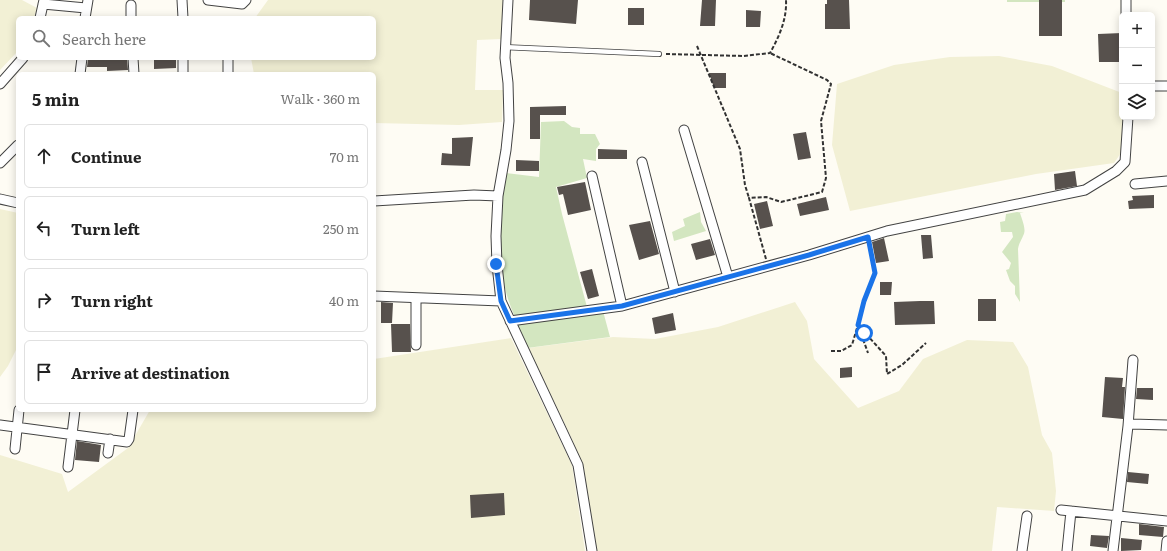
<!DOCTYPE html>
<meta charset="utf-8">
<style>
:root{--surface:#fff;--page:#f6f6f6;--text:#222;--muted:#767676;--line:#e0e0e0}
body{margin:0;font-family:Literata,serif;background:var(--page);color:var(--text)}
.controls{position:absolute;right:12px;top:12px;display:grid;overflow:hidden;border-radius:6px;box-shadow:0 2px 10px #0003}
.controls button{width:36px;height:36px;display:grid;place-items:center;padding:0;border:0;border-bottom:1px solid var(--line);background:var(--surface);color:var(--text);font:20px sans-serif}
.stop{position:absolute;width:12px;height:12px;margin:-9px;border:3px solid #1a73e8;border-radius:50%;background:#fff}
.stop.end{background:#1a73e8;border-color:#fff;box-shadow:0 1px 4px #0008}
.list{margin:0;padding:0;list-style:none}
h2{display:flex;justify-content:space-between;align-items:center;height:52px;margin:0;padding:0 16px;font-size:17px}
h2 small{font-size:13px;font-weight:400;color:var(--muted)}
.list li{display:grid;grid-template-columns:26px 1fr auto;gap:12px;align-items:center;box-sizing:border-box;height:64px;margin:0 8px 8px;padding:0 8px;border:1px solid var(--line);border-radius:6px}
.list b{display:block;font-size:15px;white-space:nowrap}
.list em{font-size:13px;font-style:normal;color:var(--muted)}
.icon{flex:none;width:22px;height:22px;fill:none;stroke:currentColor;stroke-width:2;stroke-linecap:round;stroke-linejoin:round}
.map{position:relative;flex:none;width:1167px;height:551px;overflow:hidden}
.search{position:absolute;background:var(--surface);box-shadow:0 2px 10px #0003;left:16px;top:16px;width:360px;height:44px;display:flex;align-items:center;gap:10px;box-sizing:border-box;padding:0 14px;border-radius:6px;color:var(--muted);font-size:15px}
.panel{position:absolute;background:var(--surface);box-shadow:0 2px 10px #0003;left:16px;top:72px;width:360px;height:340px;border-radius:6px}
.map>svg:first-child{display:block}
</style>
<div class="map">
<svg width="1167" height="551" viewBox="0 0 1167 551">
<rect width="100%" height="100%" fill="#fefcf4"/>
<!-- farmland -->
<path fill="#f2f0d5" d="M0,0H22L37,8L34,18H18V51L0,70Z
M268,0H503L502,39L477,40L475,90H503L502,122L459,125L374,123V74H254L251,58H374V18H255Z
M999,56L1052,66L1122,93L1123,117L1121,153L1114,163L1036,174L850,211L832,145L837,84L894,65L950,57Z
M0,209L18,213V346L8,366L0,377Z
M795,302L807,321L814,359L858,408L899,391L923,359L967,340L1013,342L1028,367L1042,435L1052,453L1056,491L1054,511L997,507L992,551H597L582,467L572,439L528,348L613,337L655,339L718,327Z
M511,338L572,465L585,551H0V455L62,474L68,492L128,448L150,410H374V359Z"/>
<!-- green -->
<path fill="#d3e6c0" d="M1007,0H1065V2H1007Z
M564,121L572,127L580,128V134H595L600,144L596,149V161L583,159L587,178L556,187L562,214L587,307L515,317C494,271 498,221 506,173L539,177L541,122Z
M700,212L701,222L706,231L674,241L672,232L685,226L683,219Z
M1017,212L1024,213H1020C1022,220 1027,230 1023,236C1021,241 1019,243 1018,249L1020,302L1015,294V286L1010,281L1006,270L1009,269L1011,263L1002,252L1013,237L1012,232H1001L1000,222L1005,221L1006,214Z
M603,311L610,337L527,348L516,324Z"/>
<!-- building -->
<path fill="#57514d" d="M530,0H578L576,24L529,20Z
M702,0H716L715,26H700Z
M827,0H849L850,29H825V4H827Z
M1039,0H1062V36H1039Z
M628,8H644V25H628Z
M746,10L761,11L760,27H746Z
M1122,33V62H1099L1098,34Z
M88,58H127L128,70L107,71V67H87Z
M154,58H176V68L154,69Z
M709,73H726V88H714Z
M566,106V115H540V139H530V107Z
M806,132L811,158L798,160L793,134Z
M473,137L470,166L441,165L442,153L452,154V138Z
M598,149L627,150V159H598Z
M516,160L539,161V171H516Z
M1075,171L1077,186L1055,190L1054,174Z
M585,182L591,210L568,215L563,194L559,195L557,187Z
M1154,195V208L1129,209L1128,201L1133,200L1132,196Z
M826,197L829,210L800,216L797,204Z
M767,201L773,226L760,229L754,204Z
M650,221L659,254L639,260L629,225Z
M921,235H931L933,258L923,259Z
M884,238L889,261L876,263L872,242Z
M710,239L715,255L696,260L691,244Z
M592,269L599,296L588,299L580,272Z
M880,282H892L891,295H880Z
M978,299H996V321H978Z
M920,301H934L935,324L895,325L894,302Z
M381,302L393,303L392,323H381Z
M673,313L676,330L655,334L652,318Z
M391,324H410L411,352H392Z
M852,367V377L840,378V368Z
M1105,377L1123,378L1122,387H1125L1123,419L1102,417Z
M1137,388H1153V400L1136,399Z
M77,441L101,445L99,462L75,460Z
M1128,472L1149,474L1148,484L1127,482Z
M504,493L505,515L471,518L470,495Z
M1139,524L1164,527L1163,537L1139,535Z
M1091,535L1109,536L1107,548L1090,546Z
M1121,538L1142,540L1141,550L1121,551Z"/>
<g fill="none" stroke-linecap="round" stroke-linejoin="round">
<!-- lane casing -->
<g stroke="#434343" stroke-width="6">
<path id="lane" d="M505,47L659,54"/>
</g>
<!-- street casing -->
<g stroke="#434343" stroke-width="11">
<path id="street" d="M182,0L183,18
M208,0L242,4L246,0
M1126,0V15
M43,4L86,8
M131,5V18
M40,18L44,0
M85,18L88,0
M133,58L134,74
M183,58V74
M228,58V74
M80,74L82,58
M0,84L23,58
M1152,86H1167
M684,130L728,277
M642,162L675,292
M0,163L18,145
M592,176L622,306L809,255L887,231L1085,190L1116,171L1125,162L1128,117
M1135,184L1167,181
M498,196L506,150L509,121L508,83L505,58L508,0
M0,199L18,203
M374,201L474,195L498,196L496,236L497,265L501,301L578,465L592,551
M374,296L501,301
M416,298V345
M510,321L622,306
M0,425L127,442L129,439L133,410
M1128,426L1133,360
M15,449L19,410
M108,453L110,439
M68,467L75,410
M1061,510L1167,521
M1022,551L1027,516
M1067,551L1071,511
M1113,551L1128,426L1131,424L1167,425
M1166,551L1167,541"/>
</g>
<!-- path -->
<path stroke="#323232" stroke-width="2" stroke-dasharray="4 2" stroke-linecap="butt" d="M697,46L740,149L745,185L749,198
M666,54L743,56L770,53C779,37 787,19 786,0
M766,259L749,198L766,197L781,202L822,192L826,178L821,121L831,84L827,80L770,53
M858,325L886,356L887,374L902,365L926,343
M859,328L868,353
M831,351H841L852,345L865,301L875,273L869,244"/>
<!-- lane -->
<use href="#lane" stroke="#fff" stroke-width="4.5"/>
<!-- street -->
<use href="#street" stroke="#fff" stroke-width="9"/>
</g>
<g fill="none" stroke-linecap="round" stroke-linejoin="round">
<!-- route -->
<path stroke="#1a73e8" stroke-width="5" d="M496,264L501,301L510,321L622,306L809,255L868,237L875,273L864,301L858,325L864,333"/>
</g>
</svg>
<div class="controls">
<button>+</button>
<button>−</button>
<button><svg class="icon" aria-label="layers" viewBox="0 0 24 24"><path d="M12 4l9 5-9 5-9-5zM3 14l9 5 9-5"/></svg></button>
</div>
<div class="stop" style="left:864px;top:333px"></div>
<div class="stop end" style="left:496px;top:264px"></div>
<div class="search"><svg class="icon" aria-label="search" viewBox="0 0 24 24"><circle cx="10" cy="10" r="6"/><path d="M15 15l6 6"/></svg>Search here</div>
<section class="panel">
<h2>5 min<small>Walk · 360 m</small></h2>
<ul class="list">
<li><svg class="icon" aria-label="ahead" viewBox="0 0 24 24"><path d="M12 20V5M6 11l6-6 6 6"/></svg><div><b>Continue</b></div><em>70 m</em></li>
<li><svg class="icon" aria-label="left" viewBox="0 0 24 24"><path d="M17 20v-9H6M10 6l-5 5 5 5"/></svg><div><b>Turn left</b></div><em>250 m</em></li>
<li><svg class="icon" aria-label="right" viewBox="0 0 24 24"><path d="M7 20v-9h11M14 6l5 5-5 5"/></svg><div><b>Turn right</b></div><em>40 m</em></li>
<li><svg class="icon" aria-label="arrive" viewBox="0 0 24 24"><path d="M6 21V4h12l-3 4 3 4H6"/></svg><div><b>Arrive at destination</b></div></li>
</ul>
</section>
</div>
